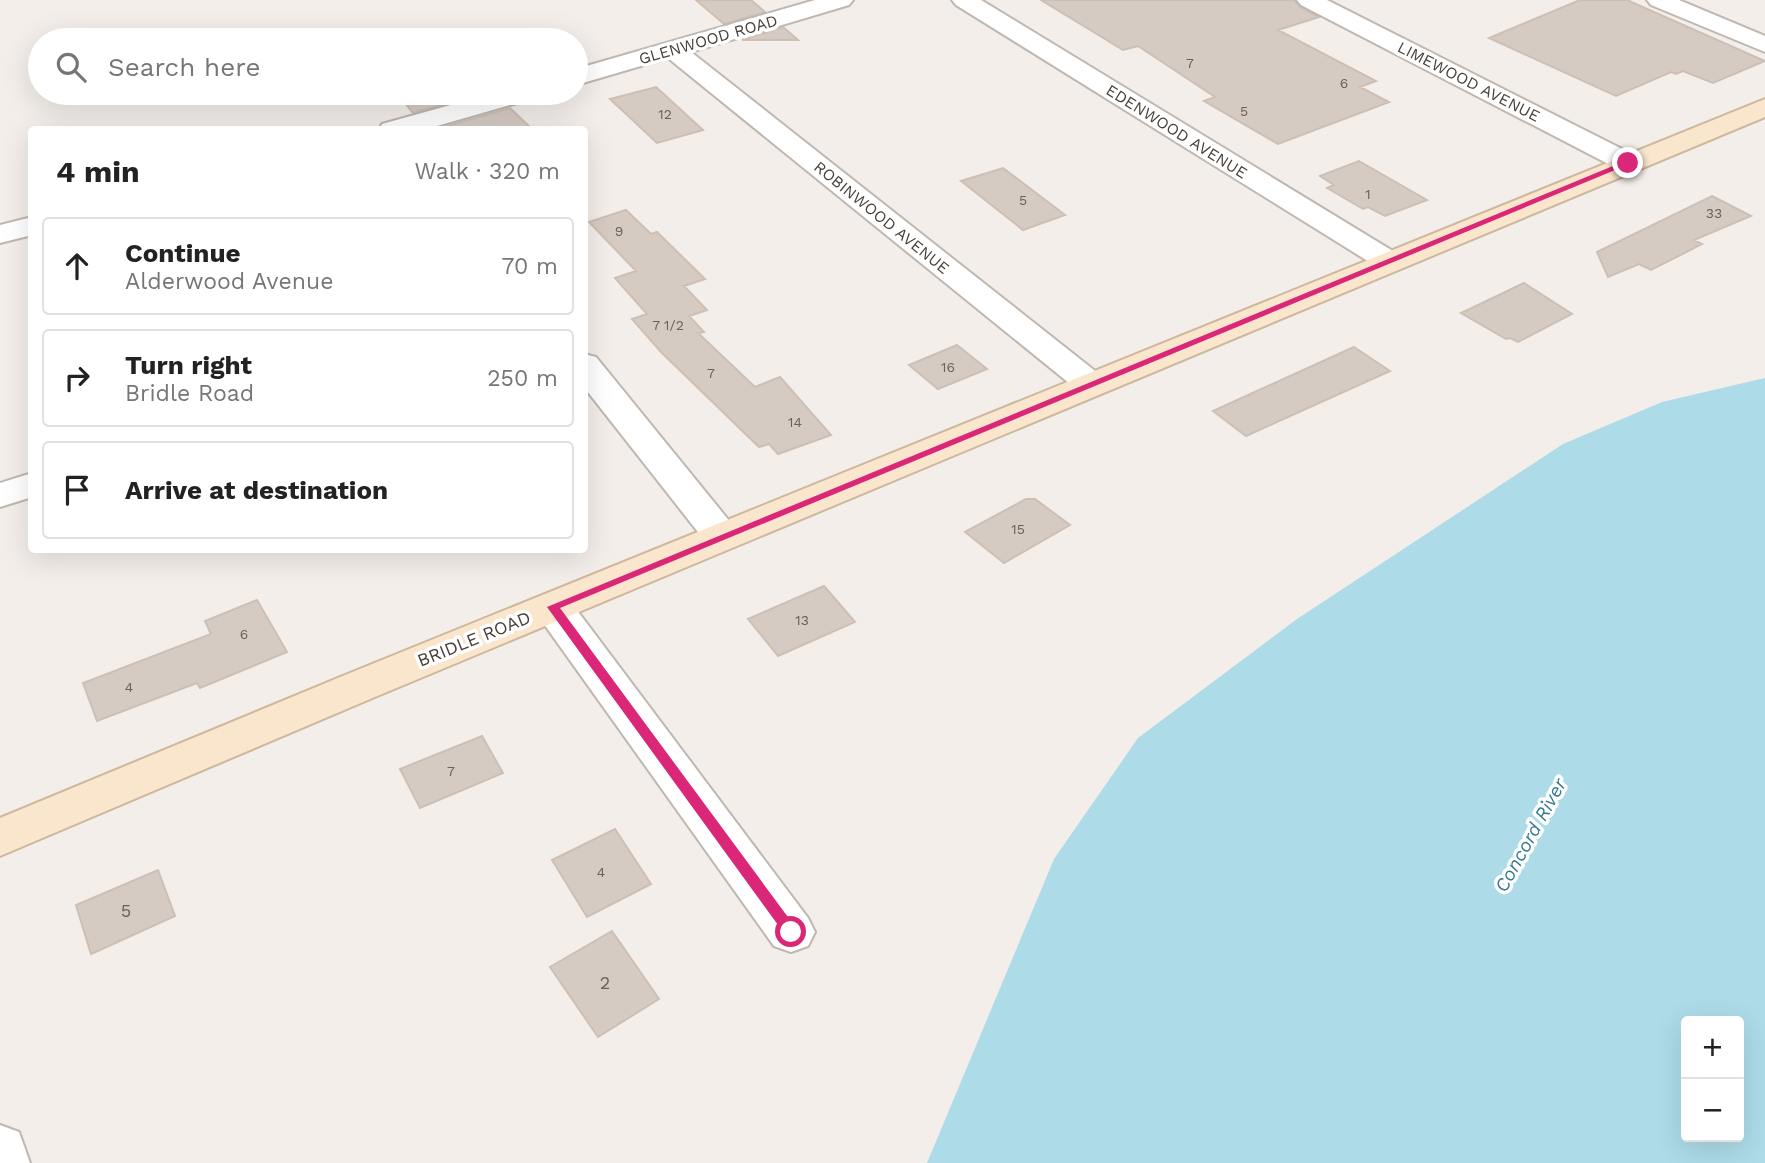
<!DOCTYPE html>
<meta charset="utf-8">
<style>
:root{--surface:#fff;--page:#f6f6f6;--text:#222;--muted:#767676;--line:#e0e0e0}
body{margin:0;font-family:"Work Sans",sans-serif;background:var(--page);color:var(--text)}
.controls{position:absolute;right:21px;bottom:21px;display:grid;overflow:hidden;border-radius:7px;box-shadow:0 7px 28px #0002}
.controls button{width:63px;height:63px;display:grid;place-items:center;padding:0;border:0;border-bottom:2px solid var(--line);background:var(--surface);color:var(--text);font:35px sans-serif}
.stop{position:absolute;width:21px;height:21px;margin:-16px;border:5px solid #db2777;border-radius:50%;background:#fff}
.stop.end{background:#db2777;border-color:#fff;box-shadow:0 2px 7px #0008}
.list{margin:0;padding:0;list-style:none}
h2{display:flex;justify-content:space-between;align-items:center;height:91px;margin:0;padding:0 28px;font-size:30px}
h2 small{font-size:23px;font-weight:400;color:var(--muted)}
.list li{display:grid;grid-template-columns:46px 1fr auto;gap:21px;align-items:center;box-sizing:border-box;height:98px;margin:0 14px 14px;padding:0 14px;border:2px solid var(--line);border-radius:7px}
.list b{display:block;font-size:26px;white-space:nowrap}
.list p{margin:0;font-size:23px;white-space:nowrap;color:var(--muted)}
.list em{font-size:23px;font-style:normal;color:var(--muted)}
.icon{flex:none;width:38px;height:38px;fill:none;stroke:currentColor;stroke-width:2;stroke-linecap:round;stroke-linejoin:round}
.map{position:relative;flex:none;width:1765px;height:1163px;overflow:hidden}
.search{position:absolute;background:var(--surface);box-shadow:0 7px 28px #0002;left:28px;top:28px;width:560px;height:77px;display:flex;align-items:center;gap:18px;box-sizing:border-box;padding:0 24px;border-radius:38px;color:var(--muted);font-size:26px}
.panel{position:absolute;background:var(--surface);box-shadow:0 7px 28px #0002;left:28px;top:126px;width:560px;height:427px;border-radius:7px}
.map>svg:first-child{display:block}
</style>
<div class="map">
<svg width="1765" height="1163" viewBox="0 0 1765 1163">
<rect width="100%" height="100%" fill="#f3eee9"/>
<!-- water -->
<path fill="#addbe8" fill-rule="evenodd" d="M1765,378V1163H927L1054,859L1138,738L1297,619L1563,444L1662,402ZM1686,1021H1739V1137H1686Z"/>
<!-- building -->
<path fill="#d6cbc3" stroke="#cdbfb4" stroke-width="2" d="M696,0H751L765,12L724,24Z
M1041,0H1294L1300,7L1319,17L1278,30L1376,81L1360,87L1389,102L1278,144L1204,101L1215,97L1138,46L1123,50Z
M1580,0H1627L1765,61L1713,83L1683,71L1676,74L1671,72L1616,96L1489,38Z
M783,27L798,40H742Z
M656,87L703,130L657,143L610,99Z
M403,93H485L413,113L405,103Z
M510,108L533,130H434Z
M1359,161L1427,200L1385,216L1368,207L1363,209L1327,188L1334,185L1320,176Z
M1003,168L1065,215L1023,230L961,181Z
M1712,196L1751,216L1694,240L1702,244L1651,270L1639,264L1608,277L1597,252Z
M626,210L651,234L657,232L705,279L684,286L707,310L689,316L704,332L698,333L755,387L780,377L831,435L778,454L769,444L759,447L661,352L632,319L647,314L615,278L636,271L589,222Z
M1524,283L1572,314L1518,342L1510,338L1506,339L1461,313Z
M957,345L987,369L938,389L909,365Z
M1354,347L1390,371L1246,436L1213,411Z
M1026,499H1035L1070,525L1004,563L965,532Z
M824,586L855,622L778,656L748,619Z
M257,600L287,652L200,688L197,683L97,721L83,683L211,634L205,621Z
M482,736L503,773L420,808L400,769Z
M615,829L651,884L587,917L552,860Z
M158,870L175,916L91,954L76,905Z
M612,931L659,999L598,1037L550,967Z"/>
<g fill="none" stroke-linecap="round" stroke-linejoin="round">
<!-- street casing -->
<g stroke="#c0b7b0" stroke-width="4">
<path id="street" d="M815,0H853L849,5L691,52L1104,378L1109,385L1104,392L1092,395L1080,392L668,58L576,85V69Z
M952,0H981L1401,256L1405,262L1401,268L1390,271L1379,268L956,5Z
M1297,0H1327L1638,157L1642,163L1638,169L1628,171L1618,169L1301,5Z
M1647,0H1679L1765,36V52L1651,5Z
M494,93H535L531,99L423,130H379L382,124Z
M32,217V235L0,243V225Z
M584,354L596,357L735,528L741,537L735,546L722,550L709,546L584,387Z
M32,473V497L0,507V483Z
M553,593L567,597L808,918L815,932L808,946L791,952L774,946L539,617L533,607L539,597Z
M0,1125L19,1132L30,1163H0Z"/>
</g>
<!-- secondary casing -->
<g stroke="#cdb89e" stroke-width="4">
<path id="secondary" d="M1765,99V117L375,697L0,856V818L345,675Z"/>
</g>
<!-- street -->
<use href="#street" fill="#fff" fill-rule="evenodd"/>
<!-- secondary -->
<use href="#secondary" fill="#f9e6cd" fill-rule="evenodd"/>
</g>
<!-- route -->
<path fill="#db2777" d="M1625,161L1632,163L560,608L796,928V936H786L547,607Z"/>
<g text-anchor="middle" stroke-width="7" stroke-linejoin="round" paint-order="stroke">
<!-- number labels -->
<g font-size="14" fill="#6a615b">
<text x="1190" y="68">7</text>
<text x="1344" y="88">6</text>
<text x="1244" y="116">5</text>
<text x="665" y="119">12</text>
<text x="1368" y="199">1</text>
<text x="1023" y="205">5</text>
<text x="1714" y="218">33</text>
<text x="619" y="236">9</text>
<text x="668" y="330">7 1/2</text>
<text x="948" y="372">16</text>
<text x="711" y="378">7</text>
<text x="795" y="427">14</text>
<text x="1018" y="534">15</text>
<text x="802" y="625">13</text>
<text x="244" y="639">6</text>
<text x="129" y="692">4</text>
<text x="451" y="776">7</text>
<text x="601" y="877">4</text>
</g>
<!-- far-street labels -->
<g font-size="16" fill="#463e38" stroke="#fff">
<text transform="translate(708 39) rotate(-16)" y="6">GLENWOOD ROAD</text>
<text transform="translate(1469 81) rotate(27)" y="6">LIMEWOOD AVENUE</text>
<text transform="translate(1177 131) rotate(32)" y="6">EDENWOOD AVENUE</text>
<text transform="translate(882 217) rotate(39)" y="6">ROBINWOOD AVENUE</text>
</g>
<!-- street labels -->
<g font-size="18" fill="#463e38" stroke="#fff">
<text transform="translate(474 639) rotate(-22)" y="6">BRIDLE ROAD</text>
</g>
<!-- near-number labels -->
<g font-size="18" fill="#6a615b">
<text x="126" y="917">5</text>
<text x="605" y="989">2</text>
</g>
<!-- water labels -->
<g font-size="19" font-style="italic" fill="#367a90" stroke="#fff">
<text transform="translate(1530 835) rotate(-61)" y="7">Concord River</text>
</g>
</g>
</svg>
<div class="controls">
<button>+</button>
<button>−</button>
</div>
<div class="stop" style="left:791px;top:932px"></div>
<div class="stop end" style="left:1628px;top:163px"></div>
<div class="search"><svg class="icon" aria-label="search" viewBox="0 0 24 24"><circle cx="10" cy="10" r="6"/><path d="M15 15l6 6"/></svg>Search here</div>
<section class="panel">
<h2>4 min<small>Walk · 320 m</small></h2>
<ul class="list">
<li><svg class="icon" aria-label="ahead" viewBox="0 0 24 24"><path d="M12 20V5M6 11l6-6 6 6"/></svg><div><b>Continue</b><p>Alderwood Avenue</p></div><em>70 m</em></li>
<li><svg class="icon" aria-label="right" viewBox="0 0 24 24"><path d="M7 20v-9h11M14 6l5 5-5 5"/></svg><div><b>Turn right</b><p>Bridle Road</p></div><em>250 m</em></li>
<li><svg class="icon" aria-label="arrive" viewBox="0 0 24 24"><path d="M6 21V4h12l-3 4 3 4H6"/></svg><div><b>Arrive at destination</b></div></li>
</ul>
</section>
</div>
